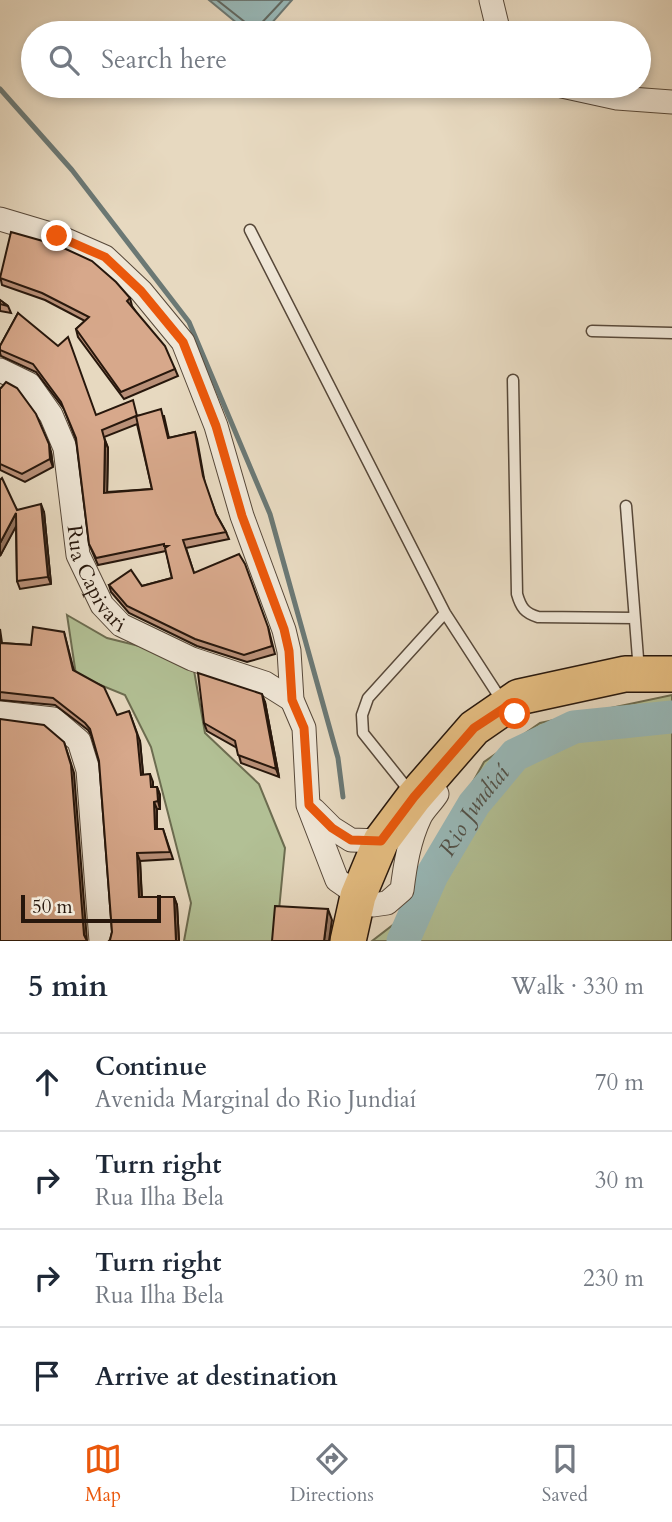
<!DOCTYPE html>
<meta charset="utf-8">
<style>
:root{--surface:#fff;--page:#f2f2f3;--text:#1f2937;--muted:#747a83;--line:#e0e1e3;--accent:#ea580c}
body{margin:0;font-family:Cardo,serif;background:var(--page);color:var(--text)}
.scale{position:absolute;left:21px;bottom:18px;width:140px;box-sizing:border-box;padding-left:7px;border:4px solid #27170c;border-top:0;font-size:19px;line-height:24px;white-space:nowrap;color:#27170c;-webkit-text-stroke:5px #efe6d6;paint-order:stroke}
.stop{position:absolute;width:21px;height:21px;margin:-16px;border:5px solid #ea580c;border-radius:50%;background:#fff}
.stop.end{background:#ea580c;border-color:#fff;box-shadow:0 2px 7px #0008}
.list{margin:0;padding:0;list-style:none}
h2{display:flex;justify-content:space-between;align-items:center;height:91px;margin:0;padding:0 28px;font-size:30px}
h2 small{font-size:23px;font-weight:400;color:var(--muted)}
.list li{display:grid;grid-template-columns:46px 1fr auto;gap:21px;align-items:center;box-sizing:border-box;height:98px;padding:0 28px;border-top:2px solid var(--line)}
.list b{display:block;font-size:26px;white-space:nowrap}
.list p{margin:0;font-size:23px;white-space:nowrap;color:var(--muted)}
.list em{font-size:23px;font-style:normal;color:var(--muted)}
.icon{flex:none;width:38px;height:38px;fill:none;stroke:currentColor;stroke-width:2;stroke-linecap:round;stroke-linejoin:round}
.map{position:relative;flex:none;width:672px;height:941px;overflow:hidden}
.search{position:absolute;background:var(--surface);box-shadow:0 4px 10px #0003;left:21px;right:21px;top:21px;height:77px;display:flex;align-items:center;gap:18px;box-sizing:border-box;padding:0 24px;border-radius:38px;color:var(--muted);font-size:26px}
.sheet{height:483px;background:var(--surface)}
nav{display:flex;justify-content:space-around;align-items:center;box-sizing:border-box;height:98px;border-top:2px solid var(--line);background:var(--surface);font-size:19px;color:var(--muted)}
nav a{display:grid;justify-items:center;gap:4px}
nav .on{color:var(--accent)}
.map>svg:first-child{display:block}
</style>
<div class="map">
<svg width="672" height="941" viewBox="0 0 672 941">
<rect width="100%" height="100%" fill="#e7d9c0"/>
<filter id="stains"><feTurbulence type="fractalNoise" baseFrequency=".00286" numOctaves="4"/><feColorMatrix values="0 0 0 0 .2 0 0 0 0 .09 0 0 0 0 .02 0 0 0 .5 -.17"/></filter>
<radialGradient id="worn" r=".72"><stop offset=".6" stop-color="#630" stop-opacity="0"/><stop offset="1" stop-color="#630" stop-opacity=".3"/></radialGradient>
<!-- green -->
<path fill="#b2c095" stroke="#6c6c50" stroke-width="2" d="M67,615L107,638L192,659L205,733L259,784L285,848L276,941H184L191,903L151,747L125,695L76,675Z
M672,695V941H372L394,924L484,762L540,723Z"/>
<!-- water -->
<path fill="#98b9b9" stroke="#6b7874" stroke-width="2" d="M209,0H292L263,33H249Z"/>
<g fill="none" stroke-linecap="round" stroke-linejoin="round">
<!-- shore -->
<path stroke="#606862" stroke-width="2" d="M217,0L255,30L283,0"/>
<!-- stream -->
<path stroke="#6b7874" stroke-width="5" d="M0,89L72,170L189,322L270,514L338,758L343,797"/>
<!-- river -->
<path stroke="#98b9b9" stroke-width="33" id="s1" d="M403,941L432,875L474,804L515,755L574,727L672,717"/>
<!-- lane casing -->
<g stroke="#574839" stroke-width="13">
<path id="lane" d="M250,230L445,613L502,701
M592,331L672,333
M513,380L517,594C521,608 525,613 538,617L634,618
M626,506L639,671
M411,793L363,733L362,715L368,698L445,613"/>
</g>
<!-- street casing -->
<g stroke="#574839" stroke-width="25">
<g id="street">
<path d="M491,0L499,33"/>
<path d="M562,86L617,98L672,102"/>
<path d="M0,219L57,236L105,257L141,291L183,342L216,426L242,516L284,630L289,651L292,700L304,728L308,805L337,880L373,905L387,903L402,890C405,866 409,840 420,817C424,809 432,802 437,794"/>
<path id="s2" d="M0,370L29,384L51,415L65,448L78,555L102,605L121,625L192,659L265,683L292,700"/>
<path d="M0,713L53,719L79,741L88,770L101,941"/>
<path d="M314,810L332,828L351,840L381,841"/>
</g>
</g>
<!-- primary casing -->
<g stroke="#27170c" stroke-width="38">
<path id="primary" d="M348,941L358,896L381,841L414,797L474,728L519,697L625,674H672"/>
</g>
<!-- lane -->
<use href="#lane" stroke="#efe6d6" stroke-width="10"/>
<!-- street -->
<use href="#street" stroke="#efe6d6" stroke-width="23"/>
<!-- primary -->
<use href="#primary" stroke="#e4bc80" stroke-width="35"/>
</g>
<!-- wall -->
<path fill="#b99078" stroke="#27170c" stroke-width="2" fill-rule="evenodd" d="M0,276L130,298L132,306L175,369L178,376L124,399L78,337L76,329L85,321L45,300L2,285Z
M0,300L8,306L11,313L0,311Z
M18,313L96,415L164,416L169,438L195,432L197,439L205,484L216,514L226,532L229,539L186,548L194,573L268,627L275,654L247,662L197,646L129,613L111,592L109,585L142,586L172,578L166,551L98,565L89,544L76,440L64,409L36,372L1,356L0,353V346ZM137,424L152,489L107,492L108,448L104,437Z
M0,388L51,452L53,467L25,482L0,470Z
M0,480L17,510L44,512L51,584L20,589L17,581L16,525L0,556Z
M0,629L2,643L31,645L64,632L74,671L117,715L140,741L143,775L150,774L153,782V787H157L160,795V809H157V829H163L173,859L140,861L142,897H174L177,905L179,941H109L110,940L112,932L99,761L91,735L88,730L55,705L0,700Z
M265,702L279,777L241,763L237,748L207,731L204,723Z"/>
<!-- shaded-wall -->
<path fill="#967661" stroke="#27170c" stroke-width="2" d="M105,441L108,448L107,500L104,493Z
M49,444L51,452L53,467L50,459Z
M41,504L44,512L51,584L48,577Z
M16,513L19,521L0,556V543Z
M262,694L265,702L279,777L276,769Z
M129,711L140,741L144,783L141,775Z
M64,742L74,773L87,941L84,935Z
M157,787L160,795V809L158,801Z
M154,802L157,809V837L155,829Z
M137,853L140,861L142,905L139,897Z
M174,897L177,905L179,941H176Z
M328,909L332,920L329,941H324Z"/>
<!-- building -->
<path fill="#d7a88b" stroke="#27170c" stroke-width="2" fill-rule="evenodd" d="M11,232L57,245L92,261L116,282L130,298L127,301L165,346L175,369L121,392L76,329L89,317L42,293L0,278Z
M0,300L8,306L0,304Z
M18,313L58,346L68,337L96,415L133,400L137,416L161,409L168,438L195,432L203,476L216,514L226,532L183,540L194,573L239,554L245,564L268,627L272,646L244,655L195,639L127,606L109,585L131,570L142,586L172,578L165,548L168,546H164V544L96,558L89,544L76,438L61,402L33,364L0,350V346ZM136,416L152,489L104,493L105,441L102,430Z
M6,382L17,388L36,414L49,444L50,459L22,474L0,464V388H1Z
M2,478L17,510L41,504L48,577L17,581L16,513L0,543V480Z
M33,627L64,632L73,670L104,687L117,715L129,711L137,734L141,775L150,774L151,787H157L158,801L154,802L155,829H163L170,852L137,853L139,897H174L176,941H109L110,940L112,932L99,761L90,729L85,723L53,698L0,692V642V643L31,645Z
M198,673L262,694L276,769L238,755L235,741L204,723Z
M0,719L44,725L64,742L71,765L84,935L87,941H0Z
M275,906L328,909L324,941H272Z"/>
<g fill="none" stroke-linecap="round" stroke-linejoin="round">
<!-- route -->
<path stroke="#ea580c" stroke-width="9" d="M57,236L105,257L141,291L183,342L216,426L242,516L284,629L289,651L292,700L304,728L309,805L332,828L351,840L381,841L414,797L474,728L506,707V720L515,714"/>
</g>
<g text-anchor="middle" stroke-width="7" stroke-linejoin="round" paint-order="stroke">
<!-- street labels -->
<g font-size="21" fill="#27170c" stroke="#efe6d6">
<text dy="7" stroke="none"><textPath href="#s2" startOffset="242">Rua Capivari</textPath></text>
</g>
<!-- water labels -->
<g font-size="23" font-style="italic" fill="#4f5049" stroke="#efe6d6">
<text dy="8" stroke="none"><textPath href="#s1" startOffset="149">Rio Jundiaí</textPath></text>
</g>
</g>
<rect width="100%" height="100%" filter="url(#stains)"/>
<rect width="100%" height="100%" fill="url(#worn)"/>
</svg>
<div class="scale">50 m</div>
<div class="stop" style="left:515px;top:714px"></div>
<div class="stop end" style="left:57px;top:236px"></div>
<div class="search"><svg class="icon" aria-label="search" viewBox="0 0 24 24"><circle cx="10" cy="10" r="6"/><path d="M15 15l6 6"/></svg>Search here</div>
</div>
<section class="sheet">
<h2>5 min<small>Walk · 330 m</small></h2>
<ul class="list">
<li><svg class="icon" aria-label="ahead" viewBox="0 0 24 24"><path d="M12 20V5M6 11l6-6 6 6"/></svg><div><b>Continue</b><p>Avenida Marginal do Rio Jundiaí</p></div><em>70 m</em></li>
<li><svg class="icon" aria-label="right" viewBox="0 0 24 24"><path d="M7 20v-9h11M14 6l5 5-5 5"/></svg><div><b>Turn right</b><p>Rua Ilha Bela</p></div><em>30 m</em></li>
<li><svg class="icon" aria-label="right" viewBox="0 0 24 24"><path d="M7 20v-9h11M14 6l5 5-5 5"/></svg><div><b>Turn right</b><p>Rua Ilha Bela</p></div><em>230 m</em></li>
<li><svg class="icon" aria-label="arrive" viewBox="0 0 24 24"><path d="M6 21V4h12l-3 4 3 4H6"/></svg><div><b>Arrive at destination</b></div></li>
</ul>
</section>
<nav>
<a class="on"><svg class="icon" aria-label="map" viewBox="0 0 24 24"><path d="M3 6l6-2 6 2 6-2v14l-6 2-6-2-6 2zM9 4v14M15 6v14"/></svg>Map</a>
<a><svg class="icon" aria-label="directions" viewBox="0 0 24 24"><path d="M12 3l9 9-9 9-9-9zM9 14v-3h6M13 9l2 2-2 2"/></svg>Directions</a>
<a><svg class="icon" aria-label="saved" viewBox="0 0 24 24"><path d="M7 4h10v16l-5-4-5 4z"/></svg>Saved</a>
</nav>
